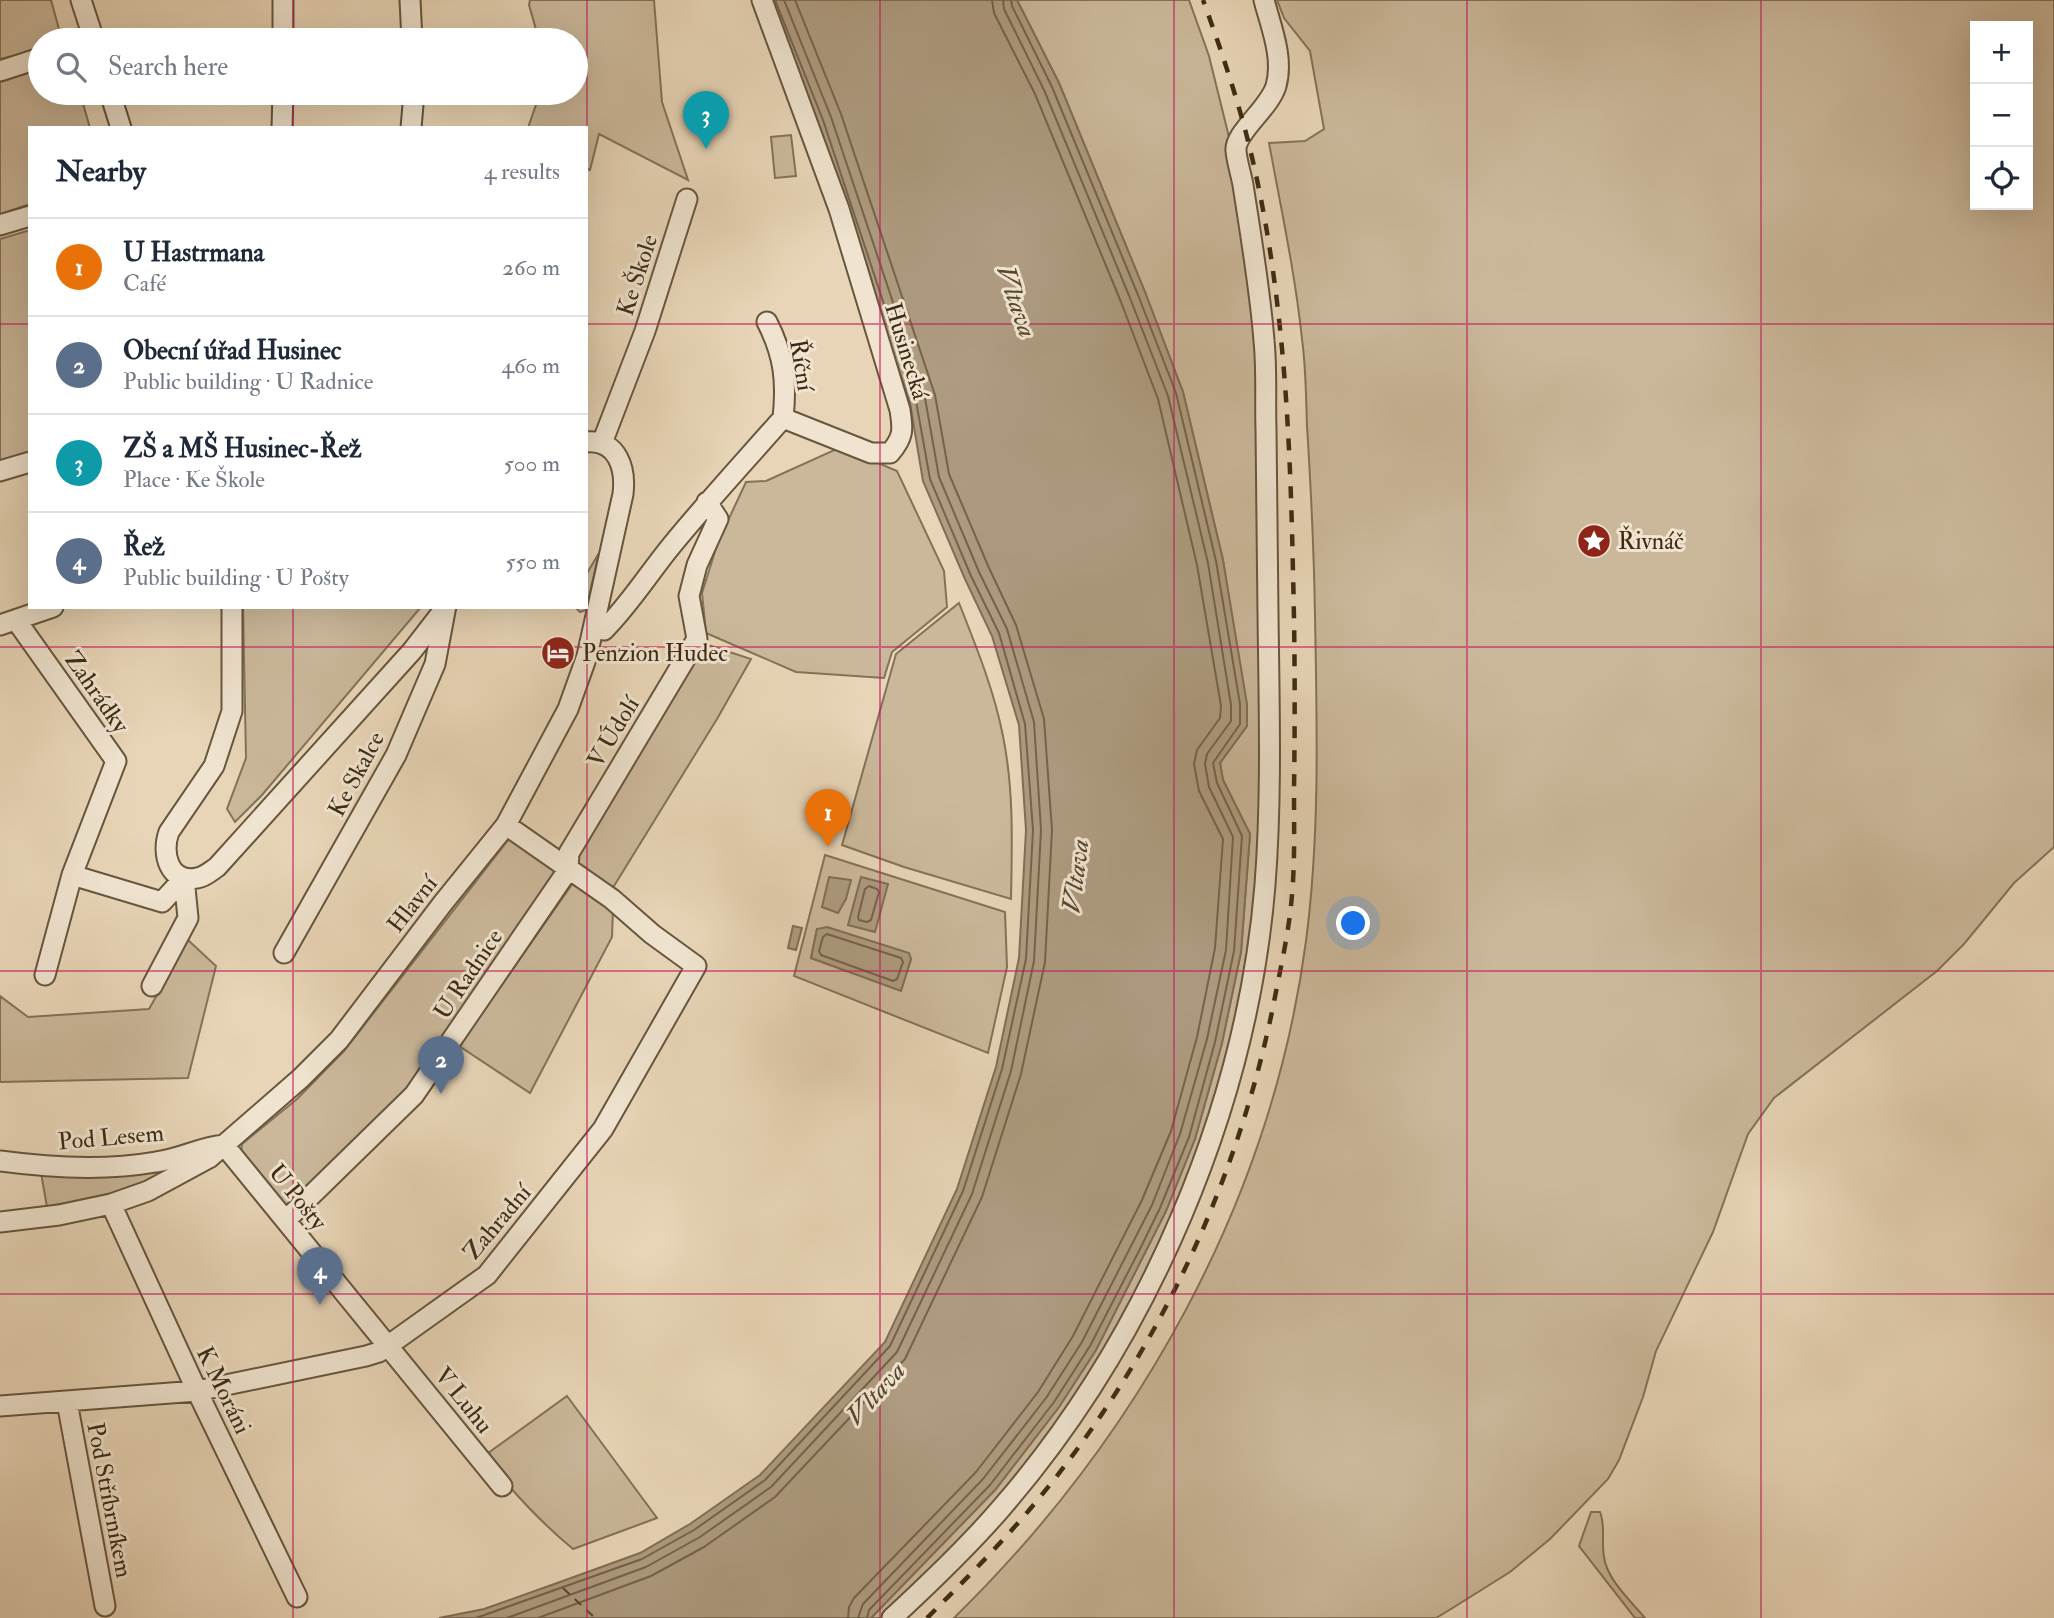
<!DOCTYPE html>
<meta charset="utf-8">
<style>
:root{--surface:#fff;--page:#f6f6f7;--text:#1f2937;--muted:#747a83;--line:#e0e1e3;--accent:#111827}
body{margin:0;font-family:"IM FELL Double Pica",serif;background:var(--page);color:var(--text)}
.controls{position:absolute;right:21px;top:21px;display:grid;overflow:hidden;border-radius:0px;box-shadow:0 7px 28px #0002}
.controls button{width:63px;height:63px;display:grid;place-items:center;padding:0;border:0;border-bottom:2px solid var(--line);background:var(--surface);color:var(--text);font:35px sans-serif}
.you{position:absolute;left:1354px;top:924px;width:24px;height:24px;margin:-18px;border:5px solid #fff;border-radius:50%;background:#1a73e8;box-shadow:0 0 0 10px #1a73e833}
.badge{display:grid;place-items:center;width:46px;height:46px;border-radius:50%;background:var(--accent);color:#fff;font-size:23px;font-weight:700}
.pin{position:absolute;translate:-50% -58px;filter:drop-shadow(0 2px 4px #0008)}
.pin::after{content:'';position:absolute;top:37px;width:24px;height:21px;background:inherit;clip-path:polygon(0 0,100% 0,50% 100%)}
.list{margin:0;padding:0;list-style:none}
h2{display:flex;justify-content:space-between;align-items:center;height:91px;margin:0;padding:0 28px;font-size:30px}
h2 small{font-size:23px;font-weight:400;color:var(--muted)}
.list li{display:grid;grid-template-columns:46px 1fr auto;gap:21px;align-items:center;box-sizing:border-box;height:98px;padding:0 28px;border-top:2px solid var(--line)}
.list b{display:block;font-size:26px;white-space:nowrap}
.list p{margin:0;font-size:23px;white-space:nowrap;color:var(--muted)}
.list em{font-size:23px;font-style:normal;color:var(--muted)}
.icon{flex:none;width:38px;height:38px;fill:none;stroke:currentColor;stroke-width:2;stroke-linecap:round;stroke-linejoin:round}
.map{position:relative;flex:none;width:2054px;height:1618px;overflow:hidden}
.search{position:absolute;background:var(--surface);box-shadow:0 7px 28px #0002;left:28px;top:28px;width:560px;height:77px;display:flex;align-items:center;gap:18px;box-sizing:border-box;padding:0 24px;border-radius:38px;color:var(--muted);font-size:26px}
.panel{position:absolute;background:var(--surface);box-shadow:0 7px 28px #0002;left:28px;top:126px;width:560px;height:483px;border-radius:0px}
.map>svg:first-child{display:block}
</style>
<div class="map">
<svg width="2054" height="1618" viewBox="0 0 2054 1618">
<rect width="100%" height="100%" fill="#e8d5b7"/>
<filter id="stains"><feTurbulence type="fractalNoise" baseFrequency=".00286" numOctaves="4"/><feColorMatrix values="0 0 0 0 .2 0 0 0 0 .09 0 0 0 0 .02 0 0 0 .5 -.17"/></filter>
<radialGradient id="worn" r=".72"><stop offset=".6" stop-color="#630" stop-opacity="0"/><stop offset="1" stop-color="#630" stop-opacity=".3"/></radialGradient>
<!-- green -->
<path fill="#cbb89b" stroke="#847258" stroke-width="2" fill-rule="evenodd" d="M0,0H51L62,40H40V49L0,59Z
M530,0H654L662,102L688,180L599,134L590,170L586,168V128H528L540,93H576V40H539L529,5Z
M1017,0H1189L1209,56L1229,137L1237,151L1271,344L1276,446L1265,476L1262,889L1213,1127L1107,1358L1026,1474L885,1618H871L995,1490L1059,1407L1096,1350L1166,1211L1195,1139L1222,1043L1241,952L1250,834L1223,780L1220,763L1247,726L1223,560L1183,392L1145,292L1059,83Z
M1277,0H2054V847L2014,883L1964,944L1937,971L1774,1098L1748,1134L1713,1232L1656,1351L1643,1397L1619,1460L1608,1479L1550,1539L1510,1572L1451,1609L1436,1618H954C1139,1437 1272,1199 1306,941C1320,834 1317,724 1315,616C1314,553 1311,489 1307,426C1306,397 1306,368 1302,339C1295,273 1281,208 1269,143L1305,141L1324,129L1310,51L1284,18ZM1975,26H2028V205H1975Z
M40,69V93H80L90,128H30V204L0,214V82Z
M791,135L796,176L775,178L771,137Z
M30,230V452L0,461V239Z
M841,447L897,471L944,571L947,607L892,652L884,678L796,672L706,633L702,593L718,542L746,482L766,481Z
M599,553L586,610L580,612L575,607H586V575Z
M959,603C976,646 994,690 1003,736C1014,790 1012,845 1011,899L904,867L842,845L896,654Z
M243,607H421L262,795L235,822L227,809L246,758Z
M702,643L751,659L717,719L614,886H608L572,862Z
M509,839L559,872L401,1098L293,1206L285,1205L241,1152L242,1144L297,1099L344,1051Z
M825,855L1005,912L1007,967L988,1053L794,976ZM817,929L911,959L901,990L811,958Z
M573,883L613,909L612,937L530,1093L459,1046Z
M188,940L216,966L188,1078L0,1082V996L28,1017L149,1009Z
M194,1153L167,1174L113,1193L47,1207L41,1173Z
M567,1396L657,1518L573,1549C539,1521 511,1490 484,1456Z
M1591,1512H1600C1606,1527 1601,1541 1604,1557C1607,1580 1631,1601 1645,1618H1635L1579,1546Z"/>
<!-- water -->
<path fill="#ae9b80" stroke="#806e55" stroke-width="2" d="M767,0H1017L1059,83L1145,292L1183,392L1223,560L1247,704V726L1220,763L1223,780L1250,834L1241,952L1222,1043L1195,1139L1166,1211L1096,1350L1059,1407L995,1490L871,1618H439L484,1609L560,1582L640,1553L690,1524L760,1475L885,1342L957,1189L996,1067L1019,958L1026,830L1019,725L992,636L965,579L923,481L910,403L816,123Z
M829,877L851,880L846,899L838,913L822,907Z
M861,877L888,884L875,932L848,925Z
M793,926L802,928L796,950L788,948Z
M827,927L909,953L911,959L901,991L811,958L817,929Z"/>
<g fill="none" stroke-linecap="round" stroke-linejoin="round">
<!-- shore -->
<path stroke="#75634a" stroke-width="2" d="M869,886L877,889L879,892L871,920L867,922L859,920L858,917L865,889Z
M827,934L901,958L903,962L897,979L893,981L821,955L819,951L823,937Z
M476,1618L642,1559L694,1530L765,1480L890,1346L963,1191L1002,1069L1026,959L1033,830L1025,724L999,633L971,576L930,479L916,401L823,120L775,0
M507,1618L646,1567L700,1537L771,1487L897,1352L972,1194L1011,1071L1034,961L1041,830L1034,722L1007,629L979,572L939,477L925,398L831,117L784,0
M538,1618L651,1576L704,1547L775,1497L905,1359L982,1197L1021,1074L1045,962L1052,830L1044,719L1016,625L989,568L949,474L935,395L841,114L795,0
M848,1618L849,1607L854,1598L976,1472L1038,1392L1073,1336L1142,1200L1171,1131L1197,1037L1215,948L1223,839L1199,791L1194,764L1197,750L1220,718L1221,706L1197,565L1158,399L1121,302L1035,94L994,13L992,0
M858,1618L863,1604L983,1479L1046,1398L1082,1342L1152,1205L1180,1134L1207,1039L1226,950L1233,837L1209,787L1205,764L1207,754L1231,721V705L1208,563L1168,396L1130,298L1044,90L1004,9L1003,0
M867,1618L869,1610L990,1485L1054,1402L1090,1346L1140,1249L1160,1208L1189,1137L1215,1042L1234,951L1242,836L1217,783L1213,763L1240,724V704L1216,561L1176,393L1138,295L1052,87L1012,6L1011,0"/>
<!-- ferry -->
<path stroke="#58472f" stroke-width="2" stroke-dasharray="9 7" stroke-linecap="butt" d="M563,1588L595,1618"/>
<!-- minor casing -->
<g stroke="#67563d" stroke-width="23">
<path id="minor" d="M81,0L94,40
M283,0V40
M410,0L412,40
M0,71L40,58
M110,93L121,128
M282,128L283,93
M411,128L414,93
M0,225L30,216
M767,322C784,355 787,381 783,418
M602,443L645,331L687,199
M0,471L30,462
M232,607V711L214,766L169,832C161,853 169,884 197,878C205,877 211,871 217,867L412,651L446,607
M16,620L116,761L72,875L45,975
M0,625L53,607
M594,628L604,630C630,604 649,573 672,545C708,501 746,460 783,418L871,453H890C904,437 903,429 900,410L839,209L762,0
M72,875L162,902L184,878
M284,953L396,755L435,664L445,611
M152,986L188,918L184,878
M0,1161C52,1168 104,1171 156,1162C180,1159 201,1147 224,1145L502,1486
M111,1204L197,1391L297,1597
M286,1220L414,1095L568,870L569,853L697,639L689,596L697,565L718,519L707,502
M0,1222L59,1215L111,1204L148,1191L209,1158L301,1078L339,1040L443,903L506,825L568,709L587,656L623,494C626,469 618,439 586,442
M67,1402L105,1606
M0,1406L197,1391L366,1356L379,1352L487,1275L603,1129L696,966L652,934L612,899L506,825
M892,1618C931,1582 969,1546 1003,1506C1148,1338 1247,1107 1265,885C1272,795 1269,704 1268,613C1267,552 1267,491 1266,429C1265,400 1267,370 1264,341C1260,289 1251,237 1243,185C1241,174 1237,162 1236,151C1234,133 1269,109 1276,86C1284,58 1271,27 1264,0"/>
</g>
<!-- minor -->
<use href="#minor" stroke="#f0e4d0" stroke-width="19"/>
<!-- rail -->
<path stroke="#3c2b14" stroke-width="4.5" stroke-dasharray="12 12" stroke-linecap="butt" d="M927,1618C966,1579 1005,1540 1040,1497C1156,1356 1236,1186 1273,1007C1280,970 1289,933 1292,895C1295,861 1294,825 1294,791C1295,718 1295,646 1293,573C1290,426 1283,276 1246,133C1234,88 1219,44 1203,0"/>
</g>
<!-- grid -->
<path fill="none" stroke="#c2185b" stroke-width="2" stroke-opacity="0.55" d="M293,0V40M587,0V1618M880,0V1618M1174,0V1618M1467,0V1618M1761,0V1618M293,93V128M0,324H30M586,324H2054M293,607V1618M0,647H2054M0,971H2054M0,1294H2054"/>
<!-- icons -->
<defs>
<g id="sight-disc" transform="scale(1.75)"><circle r="9.5" fill="#8f2418" stroke="#f0e4d0"/><path d="M0-6L1.8-2.2L6-1.7L2.9 1.2L3.7 5.4L0 3.3L-3.7 5.4L-2.9 1.2L-6-1.7L-1.8-2.2Z" fill="#fff"/></g>
<g id="hotel-disc" transform="scale(1.75)"><circle r="9.5" fill="#8f2418" stroke="#f0e4d0"/><path d="M-6-4.5h1.5V1H6V5H4.5V3h-9V5H-6ZM-4 0a1.8 1.8 0 1 1 3.6 0ZM.5 0V-2.5h3Q6-2.5 6 0Z" fill="#fff"/></g>
</defs>
<g fill-rule="evenodd">
<use href="#sight-disc" x="1594" y="541"/>
<use href="#hotel-disc" x="558" y="653"/>
</g>
<g text-anchor="middle" stroke-width="6" stroke-linejoin="round" paint-order="stroke">
<!-- street labels -->
<g font-size="24" fill="#3c2b14" stroke="#f0e4d0">
<text transform="translate(637 275) rotate(-72)" y="8">Ke Škole</text>
<text transform="translate(907 351) rotate(73)" y="8">Husinecká</text>
<text transform="translate(802 365) rotate(81)" y="8">Říční</text>
<text transform="translate(97 692) rotate(55)" y="8">Zahrádky</text>
<text transform="translate(613 732) rotate(-59)" y="8">V Údolí</text>
<text transform="translate(356 774) rotate(-62)" y="8">Ke Skalce</text>
<text transform="translate(412 904) rotate(-52)" y="8">Hlavní</text>
<text transform="translate(468 974) rotate(-56)" y="8">U Radnice</text>
<text transform="translate(111 1137) rotate(-5)" y="8">Pod Lesem</text>
<text transform="translate(298 1197) rotate(51)" y="8">U Pošty</text>
<text transform="translate(497 1222) rotate(-50)" y="8">Zahradní</text>
<text transform="translate(224 1390) rotate(64)" y="8">K Moráni</text>
<text transform="translate(464 1400) rotate(51)" y="8">V Luhu</text>
<text transform="translate(110 1500) rotate(79)" y="8">Pod Stříbrníkem</text>
</g>
<!-- poi labels -->
<g font-size="24" fill="#3c2b14" stroke="#f0e4d0" text-anchor="start">
<text x="1618" y="549">Řivnáč</text>
<text x="582" y="661">Penzion Hudec</text>
</g>
<!-- water labels -->
<g font-size="26" font-style="italic" fill="#58472f" stroke="#f0e4d0">
<text transform="translate(1017 301) rotate(71)" y="9">Vltava</text>
<text transform="translate(1075 876) rotate(-83)" y="9">Vltava</text>
<text transform="translate(875 1393) rotate(-48)" y="9">Vltava</text>
</g>
</g>
<rect width="100%" height="100%" filter="url(#stains)"/>
<rect width="100%" height="100%" fill="url(#worn)"/>
</svg>
<div class="controls">
<button>+</button>
<button>−</button>
<button><svg class="icon" aria-label="locate" viewBox="0 0 24 24"><circle cx="12" cy="12" r="6"/><path d="M12 2v4M12 18v4M2 12h4M18 12h4"/></svg></button>
</div>
<div class="you"></div>
<div class="pin badge" style="left:828px;top:847px;background:#e8710a">1</div>
<div class="pin badge" style="left:441px;top:1094px;background:#5c6f8a">2</div>
<div class="pin badge" style="left:706px;top:149px;background:#0f9aa8">3</div>
<div class="pin badge" style="left:320px;top:1305px;background:#5c6f8a">4</div>
<div class="search"><svg class="icon" aria-label="search" viewBox="0 0 24 24"><circle cx="10" cy="10" r="6"/><path d="M15 15l6 6"/></svg>Search here</div>
<section class="panel">
<h2>Nearby<small>4 results</small></h2>
<ul class="list">
<li><span class="badge" style="background:#e8710a">1</span><div><b>U Hastrmana</b><p>Café</p></div><em>260 m</em></li>
<li><span class="badge" style="background:#5c6f8a">2</span><div><b>Obecní úřad Husinec</b><p>Public building · U Radnice</p></div><em>460 m</em></li>
<li><span class="badge" style="background:#0f9aa8">3</span><div><b>ZŠ a MŠ Husinec-Řež</b><p>Place · Ke Škole</p></div><em>500 m</em></li>
<li><span class="badge" style="background:#5c6f8a">4</span><div><b>Řež</b><p>Public building · U Pošty</p></div><em>550 m</em></li>
</ul>
</section>
</div>
